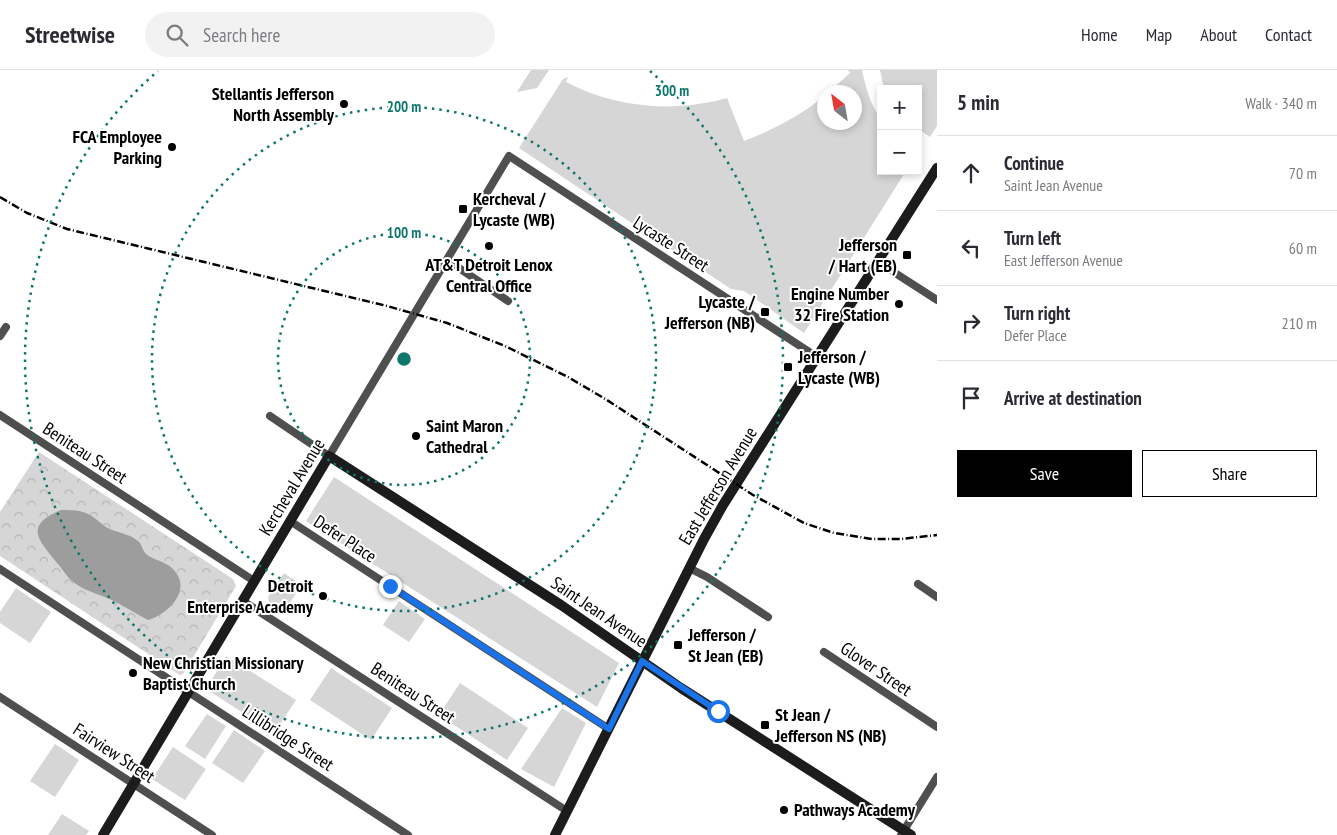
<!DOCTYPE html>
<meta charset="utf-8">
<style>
:root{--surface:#fff;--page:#f2f2f3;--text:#2b2b33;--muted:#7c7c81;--line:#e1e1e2;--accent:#000}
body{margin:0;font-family:"PT Sans Narrow",sans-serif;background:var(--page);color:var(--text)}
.controls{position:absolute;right:15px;top:15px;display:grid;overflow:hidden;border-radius:0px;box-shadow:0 2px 8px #0003}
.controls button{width:45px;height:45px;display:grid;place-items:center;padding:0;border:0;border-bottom:1px solid var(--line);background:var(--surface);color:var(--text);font:25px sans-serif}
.compass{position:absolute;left:817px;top:15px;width:45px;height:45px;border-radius:50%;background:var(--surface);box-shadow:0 2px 8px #0003;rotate:329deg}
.stop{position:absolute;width:15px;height:15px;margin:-11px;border:4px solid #1a73e8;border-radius:50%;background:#fff}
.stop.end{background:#1a73e8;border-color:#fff;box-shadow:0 1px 5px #0008}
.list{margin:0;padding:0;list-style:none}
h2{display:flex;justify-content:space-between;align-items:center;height:65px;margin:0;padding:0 20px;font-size:21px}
h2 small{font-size:16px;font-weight:400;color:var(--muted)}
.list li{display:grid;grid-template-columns:32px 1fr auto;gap:15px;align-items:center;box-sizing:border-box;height:75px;padding:0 20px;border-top:1px solid var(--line)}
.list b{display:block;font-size:19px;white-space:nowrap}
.list p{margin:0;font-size:16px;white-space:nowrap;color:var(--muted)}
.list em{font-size:16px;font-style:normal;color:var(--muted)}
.actions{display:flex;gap:10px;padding:15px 20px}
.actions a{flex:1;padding:11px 0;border:1px solid var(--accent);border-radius:0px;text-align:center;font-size:18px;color:var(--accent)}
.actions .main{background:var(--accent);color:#fff}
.icon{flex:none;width:28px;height:28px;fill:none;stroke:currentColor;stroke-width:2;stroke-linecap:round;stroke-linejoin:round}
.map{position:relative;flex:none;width:937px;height:765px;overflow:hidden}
header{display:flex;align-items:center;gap:30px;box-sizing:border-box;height:70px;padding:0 25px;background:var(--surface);border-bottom:1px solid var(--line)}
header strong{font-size:24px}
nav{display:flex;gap:28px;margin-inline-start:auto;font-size:18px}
.search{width:350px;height:45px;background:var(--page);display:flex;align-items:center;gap:12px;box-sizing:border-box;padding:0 18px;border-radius:28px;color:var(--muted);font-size:19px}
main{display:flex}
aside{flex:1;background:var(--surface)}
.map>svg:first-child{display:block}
</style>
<header>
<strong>Streetwise</strong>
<div class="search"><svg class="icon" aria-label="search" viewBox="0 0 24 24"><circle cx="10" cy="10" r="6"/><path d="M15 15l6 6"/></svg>Search here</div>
<nav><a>Home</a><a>Map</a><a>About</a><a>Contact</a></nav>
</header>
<main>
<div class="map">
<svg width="937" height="765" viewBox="0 0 937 765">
<defs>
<pattern id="park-crowns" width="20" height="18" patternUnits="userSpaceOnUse" patternTransform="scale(1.25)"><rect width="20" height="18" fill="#d6d6d6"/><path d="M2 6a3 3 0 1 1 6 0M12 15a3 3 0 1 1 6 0" fill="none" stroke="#b6b6b6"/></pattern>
</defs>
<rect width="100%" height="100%" fill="#fff"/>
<!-- green -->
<path fill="#d6d6d6" d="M531,0H549L537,18L517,22Z
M848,0H862C866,18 870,34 881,49V101H906L804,263L744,221L731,219L519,78L563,9L568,7L566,12C616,38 673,43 727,28L744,71C773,60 800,46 824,26V52H854V22H829L850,3Z
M880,0H937V56L930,67L918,59V19H884Z
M334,407L619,593L597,637L306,451Z
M16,518L51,542L30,573L0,553V542Z
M399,531L425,549L409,572L383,555Z
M226,586L296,630L274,663L206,619Z
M331,598L392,638L371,670L310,630Z
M460,613L528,658L507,690L439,645Z
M562,638L586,653L554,717L521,699Z
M207,644L226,656L205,689L185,676Z
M234,660L265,681L243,713L212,693Z
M55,674L79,690L55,727L30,711Z
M173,677L206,699L185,730L152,709Z
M62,744L89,761L86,765H48Z"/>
<!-- park -->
<path fill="url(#park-crowns)" d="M39,382L233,509L236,516L183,604L180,605L0,486V442Z
M284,503L301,515L283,544L270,536L268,527Z"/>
<!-- water -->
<path fill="#9d9d9d" d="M61,440C75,440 86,440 97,450C101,453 105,457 110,459C119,463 130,464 138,471C142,474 142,480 146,484C153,490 165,491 173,499C193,519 169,544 148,550C136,544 126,537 114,531C102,525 87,522 76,514C68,509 64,501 58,494C40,471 22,456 61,440Z"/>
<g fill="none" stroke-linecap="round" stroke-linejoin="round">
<!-- street -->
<path stroke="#4f4f4f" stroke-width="8" d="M447,190L508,231
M878,192L937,230
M0,266L6,257
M0,345L254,511
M270,346L329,386L509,86L817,287
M290,451L609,659
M689,498L707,507L768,547
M0,499L408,765
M918,514L937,527
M243,531L567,741
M824,582L937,657
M0,627L212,765
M901,765L937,707"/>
<!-- secondary -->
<path stroke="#1c1c1c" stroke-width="10" d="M103,765L329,386L561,535L681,618L911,765
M555,765L704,469L723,435L937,98"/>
<!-- rail -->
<path stroke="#000" stroke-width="2.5" stroke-dasharray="8 2.5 1 2.5" stroke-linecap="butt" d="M0,127L27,143L67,159L387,236L447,253L505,276L568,307L607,330L753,425L804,453L834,463L872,469H901L937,465"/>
</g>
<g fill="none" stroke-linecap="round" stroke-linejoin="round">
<!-- route -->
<path stroke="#1a73e8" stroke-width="6" d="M390,516L609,659L642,591L718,641"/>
</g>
<!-- distance rings -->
<g fill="none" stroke="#0f766e" stroke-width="2.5" stroke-dasharray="2.5 5">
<circle cx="404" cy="289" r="126"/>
<circle cx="404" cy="289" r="252"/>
<path d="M650 1A379 379 0 1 1 158 1"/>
</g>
<!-- markers -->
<g fill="#000" stroke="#fff" stroke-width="2">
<circle cx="344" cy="34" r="5"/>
<circle cx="172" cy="77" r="5"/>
<rect x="458" y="134" width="10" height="10" rx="2.5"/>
<circle cx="489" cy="176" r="5"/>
<rect x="902" y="180" width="10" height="10" rx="2.5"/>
<circle cx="899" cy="234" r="5"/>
<rect x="760" y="237" width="10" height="10" rx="2.5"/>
<rect x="783" y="292" width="10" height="10" rx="2.5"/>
<circle cx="416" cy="366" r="5"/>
<circle cx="323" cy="526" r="5"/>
<rect x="673" y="570" width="10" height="10" rx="2.5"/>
<circle cx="133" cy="603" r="5"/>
<rect x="760" y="650" width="10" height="10" rx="2.5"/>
<circle cx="784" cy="740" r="5"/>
</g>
<g text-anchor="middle" stroke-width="4" stroke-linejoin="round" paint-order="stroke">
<!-- poi labels -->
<g font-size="18" font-weight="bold" fill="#000" stroke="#fff" text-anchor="start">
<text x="334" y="30" text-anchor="end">Stellantis Jefferson<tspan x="334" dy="21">North Assembly</tspan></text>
<text x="162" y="73" text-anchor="end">FCA Employee<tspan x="162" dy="21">Parking</tspan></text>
<text x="473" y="135">Kercheval /<tspan x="473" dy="21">Lycaste (WB)</tspan></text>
<text x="897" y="181" text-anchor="end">Jefferson<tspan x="897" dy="21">/ Hart (EB)</tspan></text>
<text x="489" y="201" text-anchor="middle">AT&amp;T Detroit Lenox<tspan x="489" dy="21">Central Office</tspan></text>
<text x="889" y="230" text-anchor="end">Engine Number<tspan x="889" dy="21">32 Fire Station</tspan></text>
<text x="755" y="238" text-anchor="end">Lycaste /<tspan x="755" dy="21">Jefferson (NB)</tspan></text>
<text x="798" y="293">Jefferson /<tspan x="798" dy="21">Lycaste (WB)</tspan></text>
<text x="426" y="362">Saint Maron<tspan x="426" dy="21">Cathedral</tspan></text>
<text x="313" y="522" text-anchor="end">Detroit<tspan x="313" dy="21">Enterprise Academy</tspan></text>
<text x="688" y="571">Jefferson /<tspan x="688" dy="21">St Jean (EB)</tspan></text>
<text x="143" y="599">New Christian Missionary<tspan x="143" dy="21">Baptist Church</tspan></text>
<text x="775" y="651">St Jean /<tspan x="775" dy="21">Jefferson NS (NB)</tspan></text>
<text x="794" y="746">Pathways Academy</text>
</g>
<!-- street labels -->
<g font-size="18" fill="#000" stroke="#fff">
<text transform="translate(671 174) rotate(33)" y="6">Lycaste Street</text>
<text transform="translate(85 383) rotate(33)" y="6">Beniteau Street</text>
<text transform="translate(718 416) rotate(-59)" y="6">East Jefferson Avenue</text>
<text transform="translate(292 417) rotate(-59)" y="6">Kercheval Avenue</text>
<text transform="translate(345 469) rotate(33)" y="6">Defer Place</text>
<text transform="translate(599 542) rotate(34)" y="6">Saint Jean Avenue</text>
<text transform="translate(876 599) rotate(34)" y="6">Glover Street</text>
<text transform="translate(413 623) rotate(33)" y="6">Beniteau Street</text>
<text transform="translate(288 668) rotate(33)" y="6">Lillibridge Street</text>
<text transform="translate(114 683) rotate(33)" y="6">Fairview Street</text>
</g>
</g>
<circle cx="404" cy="289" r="8" fill="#0f766e" stroke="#fff" stroke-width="2.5"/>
<g font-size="15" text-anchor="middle" font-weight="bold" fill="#0f766e" stroke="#fff" stroke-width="4" stroke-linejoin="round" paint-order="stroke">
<text x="672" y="26">300 m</text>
<text x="404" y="42">200 m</text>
<text x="404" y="168">100 m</text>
</g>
</svg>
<div class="controls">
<button>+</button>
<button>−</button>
</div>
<svg class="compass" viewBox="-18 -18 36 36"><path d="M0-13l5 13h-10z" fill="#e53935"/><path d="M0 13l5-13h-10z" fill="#7c7c81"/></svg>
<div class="stop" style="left:718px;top:641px"></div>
<div class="stop end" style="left:390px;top:516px"></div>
</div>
<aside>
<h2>5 min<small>Walk · 340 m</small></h2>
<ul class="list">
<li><svg class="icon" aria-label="ahead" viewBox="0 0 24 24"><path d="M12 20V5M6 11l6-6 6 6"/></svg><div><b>Continue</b><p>Saint Jean Avenue</p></div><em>70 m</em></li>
<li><svg class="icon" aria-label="left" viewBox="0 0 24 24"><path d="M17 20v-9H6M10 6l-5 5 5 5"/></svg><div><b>Turn left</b><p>East Jefferson Avenue</p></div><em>60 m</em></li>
<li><svg class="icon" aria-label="right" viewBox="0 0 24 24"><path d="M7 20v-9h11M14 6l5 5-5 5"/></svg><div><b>Turn right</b><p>Defer Place</p></div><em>210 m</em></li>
<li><svg class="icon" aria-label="arrive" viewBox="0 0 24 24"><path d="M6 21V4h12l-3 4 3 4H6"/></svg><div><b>Arrive at destination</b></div></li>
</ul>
<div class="actions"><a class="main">Save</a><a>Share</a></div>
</aside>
</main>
